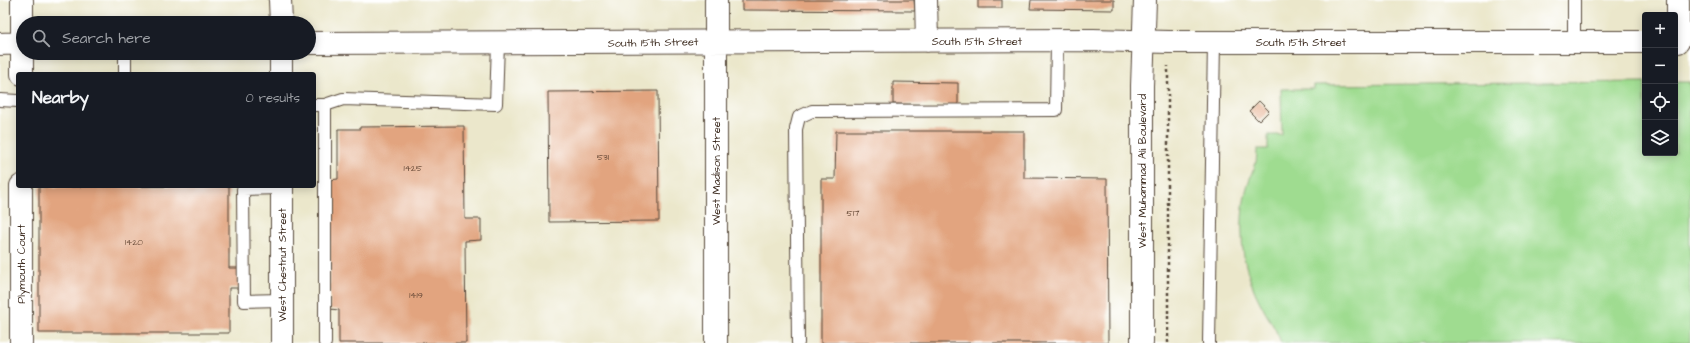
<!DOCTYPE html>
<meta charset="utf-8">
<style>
:root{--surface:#171b24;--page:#20242c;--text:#f1f3f6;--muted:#9ea1a6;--line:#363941}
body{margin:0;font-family:"Architects Daughter",sans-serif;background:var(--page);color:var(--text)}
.controls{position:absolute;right:12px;top:12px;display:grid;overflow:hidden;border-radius:4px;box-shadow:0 2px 10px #0003}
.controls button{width:36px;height:36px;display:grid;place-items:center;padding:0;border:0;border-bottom:1px solid var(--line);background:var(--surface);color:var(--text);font:20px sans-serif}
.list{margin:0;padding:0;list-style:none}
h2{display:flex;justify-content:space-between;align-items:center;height:52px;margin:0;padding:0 16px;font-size:17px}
h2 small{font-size:13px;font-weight:400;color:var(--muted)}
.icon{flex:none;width:22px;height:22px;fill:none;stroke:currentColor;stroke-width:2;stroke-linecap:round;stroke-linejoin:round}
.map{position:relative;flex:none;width:1690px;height:343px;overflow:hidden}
.search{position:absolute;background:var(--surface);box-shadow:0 2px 10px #0003;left:16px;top:16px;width:300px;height:44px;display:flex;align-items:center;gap:10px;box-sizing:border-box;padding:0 14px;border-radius:22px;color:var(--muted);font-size:15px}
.panel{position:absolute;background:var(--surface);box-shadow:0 2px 10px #0003;left:16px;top:72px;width:300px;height:116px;border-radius:4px}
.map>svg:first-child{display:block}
</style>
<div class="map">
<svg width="1690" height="343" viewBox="0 0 1690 343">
<rect width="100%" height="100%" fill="#fff"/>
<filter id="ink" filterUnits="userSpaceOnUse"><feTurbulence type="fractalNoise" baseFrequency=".025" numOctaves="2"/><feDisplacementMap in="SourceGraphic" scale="8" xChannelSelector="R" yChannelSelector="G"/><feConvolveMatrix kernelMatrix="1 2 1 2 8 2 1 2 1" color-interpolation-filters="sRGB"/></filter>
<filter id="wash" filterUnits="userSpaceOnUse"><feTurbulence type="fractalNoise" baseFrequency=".012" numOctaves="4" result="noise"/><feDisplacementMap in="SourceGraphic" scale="16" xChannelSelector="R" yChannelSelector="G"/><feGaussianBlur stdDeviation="0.9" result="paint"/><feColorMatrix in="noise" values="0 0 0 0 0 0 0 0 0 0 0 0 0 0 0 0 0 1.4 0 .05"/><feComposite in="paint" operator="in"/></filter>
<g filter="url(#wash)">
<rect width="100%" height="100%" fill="#ebe7cb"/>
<!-- green -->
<path fill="#9fdc90" stroke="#6d8357" d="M1645,82V153H1675V82H1690V343H1281C1277,330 1269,320 1263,308C1251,287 1242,260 1242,236C1241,219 1243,200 1248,184C1253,169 1257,167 1257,149H1268V135H1282L1281,89H1314V85Z"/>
<g id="blocks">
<!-- building -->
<path fill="#e2a47f" d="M742,0H914L915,11L742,10Z
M978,0H1002V8H978Z
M1031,0H1114V10L1030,9Z
M893,82L958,83V105L893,104Z
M658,91L659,221L549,222L548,92Z
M1259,101L1269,111L1259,121L1249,111Z
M464,126L465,219H481V240L465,241L466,343H339V310L330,309V180L338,179V129H360V127Z
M836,131H1024V178L1107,179L1108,343H821V179H835Z
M229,186V268H239V288H229V333H39V187Z"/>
</g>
</g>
<g filter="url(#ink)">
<use href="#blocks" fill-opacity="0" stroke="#554638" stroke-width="1"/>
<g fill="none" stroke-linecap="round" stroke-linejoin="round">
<!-- service casing -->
<g stroke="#554638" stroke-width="14">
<path id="service" d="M1574,42V0
M125,53V74
M0,100L18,101
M314,105H325V343
M325,105L343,99L496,104L498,43
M282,300L244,301L243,189L282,188
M798,343L796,129L799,117L812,111L1056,110L1057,40
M1209,343L1214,42"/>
</g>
<!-- minor casing -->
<g stroke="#554638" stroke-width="24">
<path id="minor" d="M716,0V343
M926,0L927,41
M1678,0V42
M309,43L1093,40L1169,42H1645
M0,44L23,43
M22,74V0
M21,343V186"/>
</g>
<!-- secondary casing -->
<g stroke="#554638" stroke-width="24">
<path id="secondary" d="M280,0L281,23
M281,53V74
M282,186V343
M1142,343V86L1145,0"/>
</g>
<!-- path -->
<path stroke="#554638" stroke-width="2.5" stroke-dasharray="3 3" stroke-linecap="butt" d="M1168,343V66"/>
<!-- service -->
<use href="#service" stroke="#fff" stroke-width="12"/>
<!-- minor -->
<use href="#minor" stroke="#fff" stroke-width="22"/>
<!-- secondary -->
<use href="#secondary" stroke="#fff" stroke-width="22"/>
</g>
</g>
<g text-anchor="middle" stroke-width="3.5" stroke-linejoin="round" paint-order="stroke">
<!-- number labels -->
<g font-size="9" fill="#654836">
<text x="603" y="160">531</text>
<text x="413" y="171">1425</text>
<text x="853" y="216">517</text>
<text x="134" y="245">1420</text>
<text x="416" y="298">1419</text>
</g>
<!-- street labels -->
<g font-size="11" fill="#3b2a1e" stroke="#fff">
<text x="977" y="45">South 15th Street</text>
<text transform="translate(653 42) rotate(-1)" y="4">South 15th Street</text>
<text x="1301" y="46">South 15th Street</text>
<text transform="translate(716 171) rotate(-90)" y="4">West Madison Street</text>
<text transform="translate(1142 171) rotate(-90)" y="4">West Muhammad Ali Boulevard</text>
<text transform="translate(21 264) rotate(-90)" y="4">Plymouth Court</text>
<text transform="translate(282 265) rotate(-90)" y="4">West Chestnut Street</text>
</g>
</g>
</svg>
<div class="controls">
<button>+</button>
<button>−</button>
<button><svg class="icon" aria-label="locate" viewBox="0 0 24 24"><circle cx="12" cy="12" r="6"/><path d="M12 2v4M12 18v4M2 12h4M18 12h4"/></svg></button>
<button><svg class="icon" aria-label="layers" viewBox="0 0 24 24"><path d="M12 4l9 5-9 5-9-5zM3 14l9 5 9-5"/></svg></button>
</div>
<div class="search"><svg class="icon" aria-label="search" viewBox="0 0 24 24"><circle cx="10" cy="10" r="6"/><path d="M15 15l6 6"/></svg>Search here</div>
<section class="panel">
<h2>Nearby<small>0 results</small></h2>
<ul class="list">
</ul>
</section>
</div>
